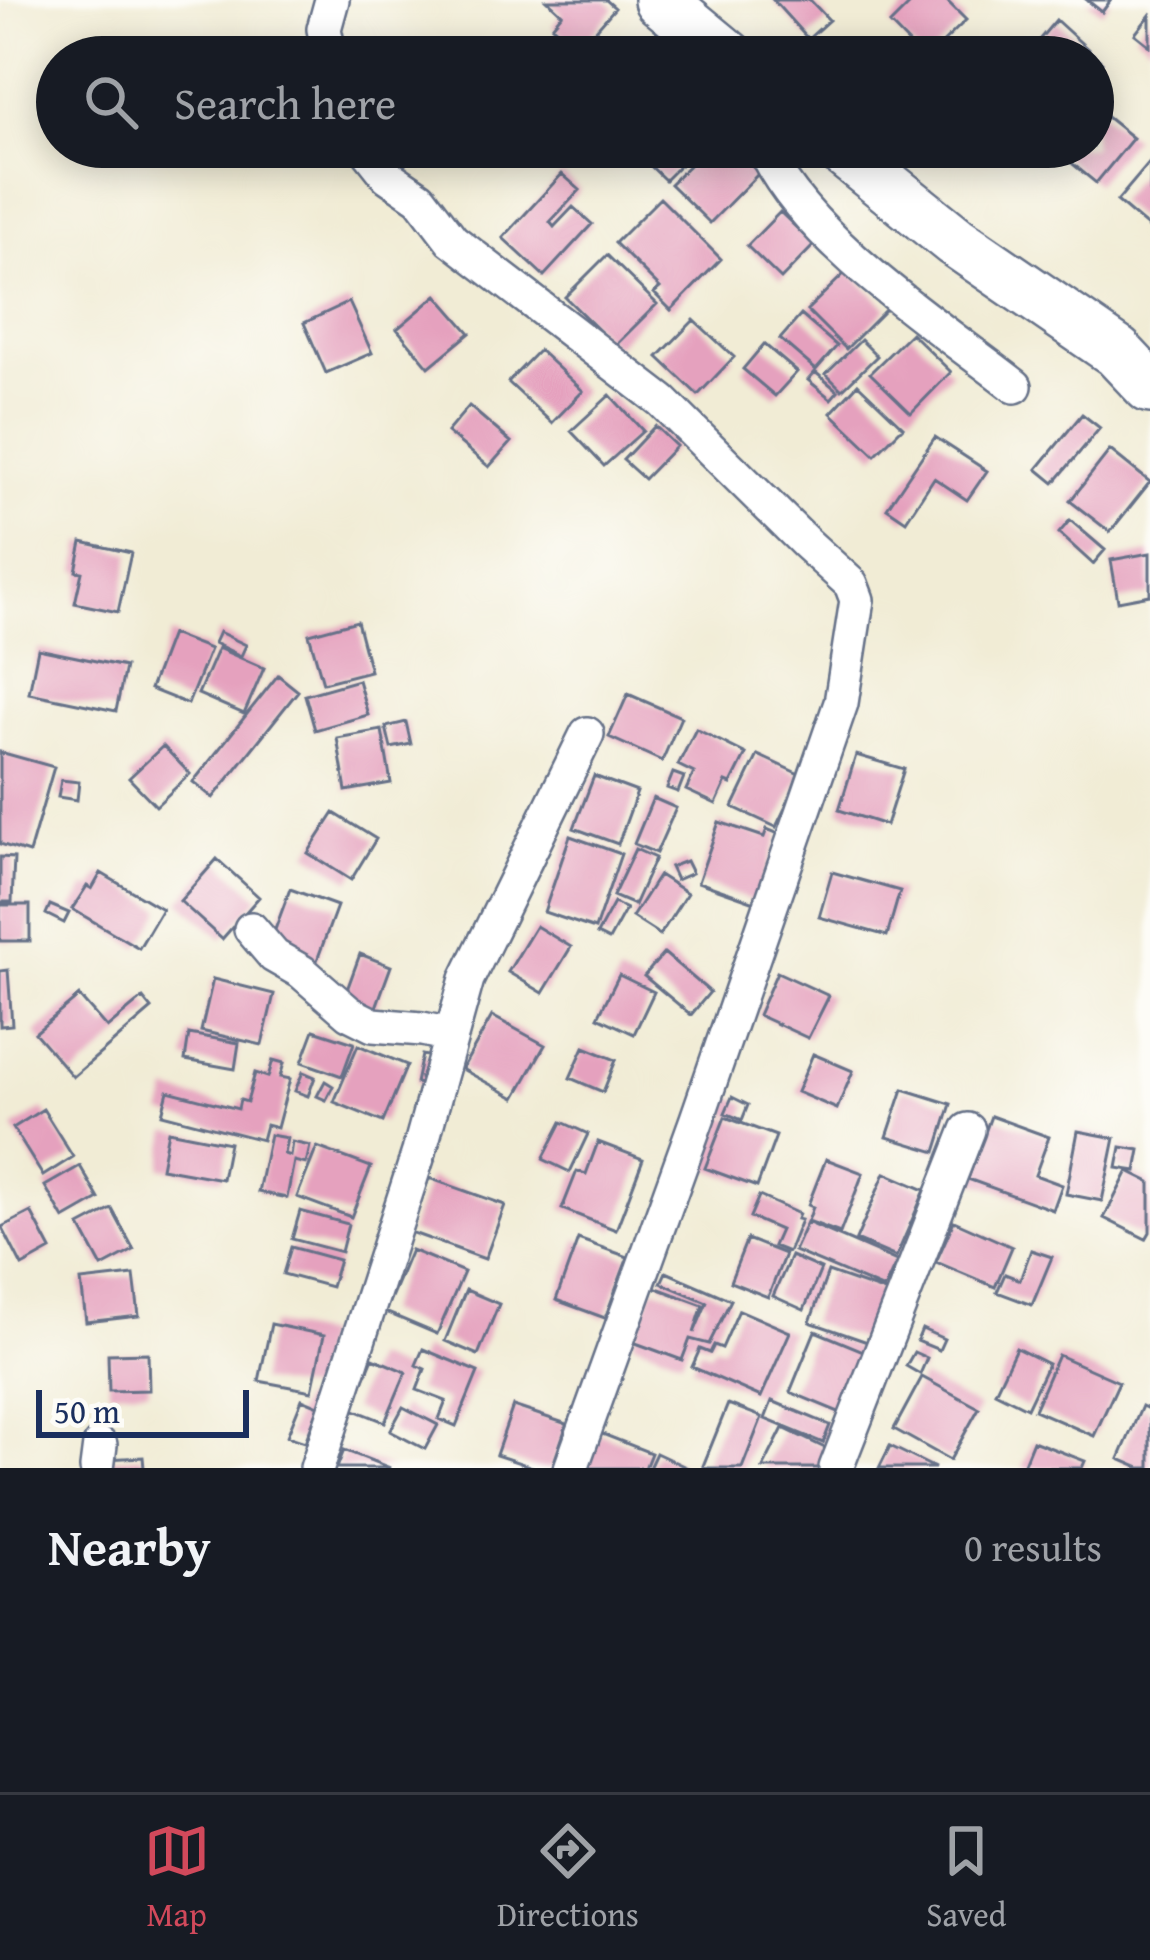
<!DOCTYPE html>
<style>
:root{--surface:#171b24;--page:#20242c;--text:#f1f3f6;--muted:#9ea1a6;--line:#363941;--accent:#d1495b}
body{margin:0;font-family:"Gentium Book Plus",serif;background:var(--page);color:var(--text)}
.scale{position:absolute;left:36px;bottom:30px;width:213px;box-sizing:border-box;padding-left:12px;border:6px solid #1b2f5e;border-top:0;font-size:33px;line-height:42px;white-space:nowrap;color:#1b2f5e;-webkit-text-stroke:9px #fdfcf7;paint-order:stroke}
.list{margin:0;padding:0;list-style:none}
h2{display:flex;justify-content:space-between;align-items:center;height:156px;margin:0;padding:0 48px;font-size:51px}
h2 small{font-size:39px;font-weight:400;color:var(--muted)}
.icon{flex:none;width:66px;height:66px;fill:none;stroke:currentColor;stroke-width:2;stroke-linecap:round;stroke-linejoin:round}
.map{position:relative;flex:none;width:1150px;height:1468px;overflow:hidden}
.search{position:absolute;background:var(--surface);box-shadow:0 6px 30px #0003;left:36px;right:36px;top:36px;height:132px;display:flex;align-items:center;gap:30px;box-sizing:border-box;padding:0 42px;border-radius:66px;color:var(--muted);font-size:45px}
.sheet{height:324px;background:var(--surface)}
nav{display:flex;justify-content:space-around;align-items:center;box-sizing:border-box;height:168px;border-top:3px solid var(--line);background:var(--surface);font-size:33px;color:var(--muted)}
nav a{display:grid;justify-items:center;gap:6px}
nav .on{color:var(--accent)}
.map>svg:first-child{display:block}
</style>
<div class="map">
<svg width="1150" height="1468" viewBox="0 0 1150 1468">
<rect width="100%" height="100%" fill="#fdfcf7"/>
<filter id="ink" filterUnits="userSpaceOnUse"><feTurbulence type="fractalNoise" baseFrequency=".00833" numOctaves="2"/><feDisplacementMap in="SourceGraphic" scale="24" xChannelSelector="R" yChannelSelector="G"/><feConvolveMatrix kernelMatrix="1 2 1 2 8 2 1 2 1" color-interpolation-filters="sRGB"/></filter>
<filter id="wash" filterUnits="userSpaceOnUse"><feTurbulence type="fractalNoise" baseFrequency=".004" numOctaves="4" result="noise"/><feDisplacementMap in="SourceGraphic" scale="48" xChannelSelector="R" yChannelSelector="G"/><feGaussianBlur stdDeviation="2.7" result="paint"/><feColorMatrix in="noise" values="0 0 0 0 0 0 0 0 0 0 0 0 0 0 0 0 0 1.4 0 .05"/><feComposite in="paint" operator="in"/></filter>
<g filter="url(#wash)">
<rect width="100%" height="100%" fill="#f1ecd5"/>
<g id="blocks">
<!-- building -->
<path fill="#e5a1be" d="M547,0H606L615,8L579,49L552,26L562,14Z
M773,0H810L829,20L808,39Z
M914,0H946L966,20L928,57H922L890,24Z
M1087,0H1111L1102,12Z
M1150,15V46L1135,34Z
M1056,20L1102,62L1093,72V57H1042L1032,48Z
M1093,106L1133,138L1096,183L1052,147H1093Z
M375,147H422L399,170Z
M631,147H698L665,180Z
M708,147H731L759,173L710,223L670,184Z
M1150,162V229L1117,201Z
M562,174L580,190L550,222L554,227L573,207L592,224L544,276L503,238Z
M660,198L721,259L671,310L654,293L660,288L615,243Z
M780,212L814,245L781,279L747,246Z
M607,255L657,304L615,346L565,297Z
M848,270L887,308L846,349L807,310Z
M437,295L470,333L429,367L397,329Z
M349,302L372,353L326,373L304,323Z
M801,315L837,346L816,370L780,339Z
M694,320L734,357L698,395L658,357Z
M911,333L951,372L911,413L870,373Z
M861,340L877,356L842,390L826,374Z
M764,344L797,372L775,396L743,369Z
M539,350L583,391L552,423L508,382Z
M815,372L838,391L831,399L808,380Z
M858,384L903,427L875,455L831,413Z
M610,395L643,431L604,466L571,431Z
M469,406L511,442L489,467L447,432Z
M1082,414L1100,428L1054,483L1037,469Z
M655,426L676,446L644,479L623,460Z
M935,437L987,471L967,500L934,478L906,521L887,508Z
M1110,450L1150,482L1110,532L1070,501Z
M1070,520L1105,550L1093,564L1059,533Z
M82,542L131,553L118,612L75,603L82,572L76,571Z
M1150,553V595L1118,601L1111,560Z
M357,621L370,671L323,683L309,634Z
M219,632L246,645L241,656L214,643Z
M171,634L210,649L188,704L150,689Z
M218,648L264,668L244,714L198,694Z
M38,649L125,667L116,711L29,693Z
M278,675L298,691L213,798L193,782Z
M358,680L368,715L315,730L305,695Z
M628,694L681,717L662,761L609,737Z
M406,722L411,744L391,748L386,727Z
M696,729L746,754L731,784L726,782L716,804L686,790L694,773L678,765Z
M382,730L391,783L346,791L337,738Z
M163,746L190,774L156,806L129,778Z
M0,752L54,767L29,853L0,844Z
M758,755L801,775L776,827L733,807Z
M856,755L904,769L886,825L839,810Z
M673,773L684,777L678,792L667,788Z
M594,776L637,792L618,844L574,828Z
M61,780L79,782L77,800L58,797Z
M653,798L676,808L656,853L634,844Z
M334,813L376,839L351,880L308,853Z
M719,822L764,837L767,829L779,834L755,902L698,882Z
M570,836L621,854L595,929L544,912Z
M635,849L655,858L634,905L613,896Z
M0,857L14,858L12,902H0Z
M217,859L259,897L222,939L180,901Z
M686,861L692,873L676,880L670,867Z
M832,872L900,891L887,936L819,917Z
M101,873L162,909L139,948L72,909L87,886L92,889Z
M659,875L687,893L660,935L632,917Z
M290,889L337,906L316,963L269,946Z
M614,903L626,909L609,940L597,934Z
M0,905H30V941H0Z
M50,905L69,913L64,923L46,914Z
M536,926L571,947L543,993L508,972Z
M664,953L710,992L691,1015L644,976Z
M360,954L391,966L375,1010L344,998Z
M8,970L12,1025L0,1026V971Z
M777,972L829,996L808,1038L758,1015Z
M619,975L654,992L634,1034L598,1017Z
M213,979L274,994L262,1045L201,1031Z
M79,996L107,1028L143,998L152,1009L73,1077L35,1033Z
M492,1016L545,1045L515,1098L462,1069Z
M314,1030L354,1043L342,1076L302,1062Z
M189,1034L239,1043L235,1069L185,1060Z
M358,1045L407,1065L383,1122L334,1102Z
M584,1047L616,1060L603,1092L570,1078Z
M813,1054L853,1071L837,1109L797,1092Z
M422,1055L436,1058L430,1086L416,1083Z
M273,1060L284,1063L280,1077L290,1079L277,1128L266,1125L262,1140L162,1114L168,1091L238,1109L240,1100L247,1102L255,1073L268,1077Z
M303,1072L315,1077L308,1096L295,1091Z
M325,1081L333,1086L326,1100L317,1096Z
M903,1089L951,1104L936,1152L887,1137Z
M732,1097L748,1105L742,1120L725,1113Z
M43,1109L73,1157L43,1176L13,1128Z
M991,1116L1049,1137L1035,1175L1062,1185L1053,1210L968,1179Z
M725,1117L776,1136L757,1187L705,1168Z
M562,1122L588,1134L570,1172L543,1159Z
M168,1131L229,1143L222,1179L161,1168Z
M1078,1131L1115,1138L1102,1201L1066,1194Z
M270,1135L287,1138L284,1154L290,1156L292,1142L310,1146L306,1164L294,1161L287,1198L258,1192Z
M598,1142L643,1159L616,1230L562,1209L577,1171L586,1174Z
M317,1147L371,1167L351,1217L297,1197Z
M1121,1147L1140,1150L1136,1171L1117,1168Z
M826,1159L863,1173L840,1233L808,1221L813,1207L808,1205Z
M80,1166L99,1199L64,1219L45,1186Z
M1128,1171L1150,1182V1232L1146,1239L1104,1218Z
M885,1173L925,1190L896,1257L856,1240Z
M429,1178L505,1205L485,1259L410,1232Z
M759,1196L799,1214L797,1219L801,1220L788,1252L773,1246L780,1230L750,1217Z
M112,1209L134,1250L102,1267L80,1226Z
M300,1211L348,1224L341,1252L292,1239Z
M31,1212L51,1250L22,1266L2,1227Z
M954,1221L1012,1247L995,1287L936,1262Z
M807,1222L897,1261L884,1289L794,1251Z
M578,1239L628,1257L605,1318L556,1300Z
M747,1239L785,1254L768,1297L730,1282Z
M291,1247L339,1260L331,1287L283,1274Z
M411,1250L464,1272L437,1334L385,1312Z
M1031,1250L1052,1257L1032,1305L997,1292L1005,1274L1020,1280Z
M791,1256L821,1269L804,1310L773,1296Z
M666,1272L731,1300L709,1344L690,1339L682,1360L633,1342L654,1287L703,1305L694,1333L707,1302L661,1283Z
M828,1272L894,1295L876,1345L810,1322Z
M134,1275L139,1316L86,1322L81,1281Z
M466,1290L499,1304L478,1355L445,1341Z
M739,1310L790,1332L761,1397L692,1367L700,1349L710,1353L714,1345L722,1348Z
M271,1324L324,1335L312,1391L259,1381Z
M922,1329L944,1339L939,1350L917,1341Z
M815,1331L866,1352L841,1413L790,1392Z
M1016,1348L1048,1364L1027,1408L995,1392Z
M423,1349L478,1372L456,1426L439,1419L446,1401L417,1390L425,1369L416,1365Z
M914,1352L927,1358L920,1374L906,1366Z
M148,1353L149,1390L109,1391L108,1354Z
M1058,1355L1119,1382L1094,1436L1034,1410Z
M373,1358L406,1372L385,1422L352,1409Z
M922,1377L979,1408L950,1460L894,1429Z
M302,1399L319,1406L305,1442L287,1436Z
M772,1401L830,1425L823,1443L765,1419Z
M728,1404L762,1417L742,1468H708L703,1466Z
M513,1406L567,1424L552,1468H535L496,1455Z
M1142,1406L1150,1410V1468H1140L1119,1459Z
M403,1407L438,1425L425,1449L390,1431Z
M783,1428L829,1450L820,1468H763Z
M600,1433L651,1453L645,1468H586Z
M1033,1441L1085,1461L1082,1468H1022Z
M890,1446L935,1468H879Z
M344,1450L390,1468H337Z
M656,1453L688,1468H649Z
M143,1457L144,1468H107L106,1459Z"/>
</g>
</g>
<g filter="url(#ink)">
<use href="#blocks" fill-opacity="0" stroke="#667188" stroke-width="3"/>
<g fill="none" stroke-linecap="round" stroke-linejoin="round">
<!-- minor casing -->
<g stroke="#667188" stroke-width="38">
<path id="minor" d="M330,57L324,29L332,0
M365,147L388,176L420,198L452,240L662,401L806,543L851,584L857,600L841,703L697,1119L571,1468
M775,147L768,157C813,245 937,325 1015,386
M251,929L274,956L302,972L349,1013L373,1025L422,1029L451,1035
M97,1468L100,1445
M317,1468L419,1152L467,979L587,734
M836,1468L968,1130"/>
</g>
<!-- primary casing -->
<g stroke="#667188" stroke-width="56">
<path id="primary" d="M660,0L729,57
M838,147L955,241L1117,352L1150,387"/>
</g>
<!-- minor -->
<use href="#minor" stroke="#fff" stroke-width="33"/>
<!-- primary -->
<use href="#primary" stroke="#fff" stroke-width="51"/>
</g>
</g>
</svg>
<div class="scale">50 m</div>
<div class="search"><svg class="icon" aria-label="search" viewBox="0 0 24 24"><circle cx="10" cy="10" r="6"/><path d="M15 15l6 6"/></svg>Search here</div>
</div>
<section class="sheet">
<h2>Nearby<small>0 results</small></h2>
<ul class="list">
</ul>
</section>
<nav>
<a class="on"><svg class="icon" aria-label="map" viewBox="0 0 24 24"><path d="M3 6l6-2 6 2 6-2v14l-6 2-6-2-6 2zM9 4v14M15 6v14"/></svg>Map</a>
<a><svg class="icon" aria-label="directions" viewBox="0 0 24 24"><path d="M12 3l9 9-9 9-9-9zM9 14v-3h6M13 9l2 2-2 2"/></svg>Directions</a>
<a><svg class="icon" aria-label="saved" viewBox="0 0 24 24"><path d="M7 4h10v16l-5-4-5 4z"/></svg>Saved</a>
</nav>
